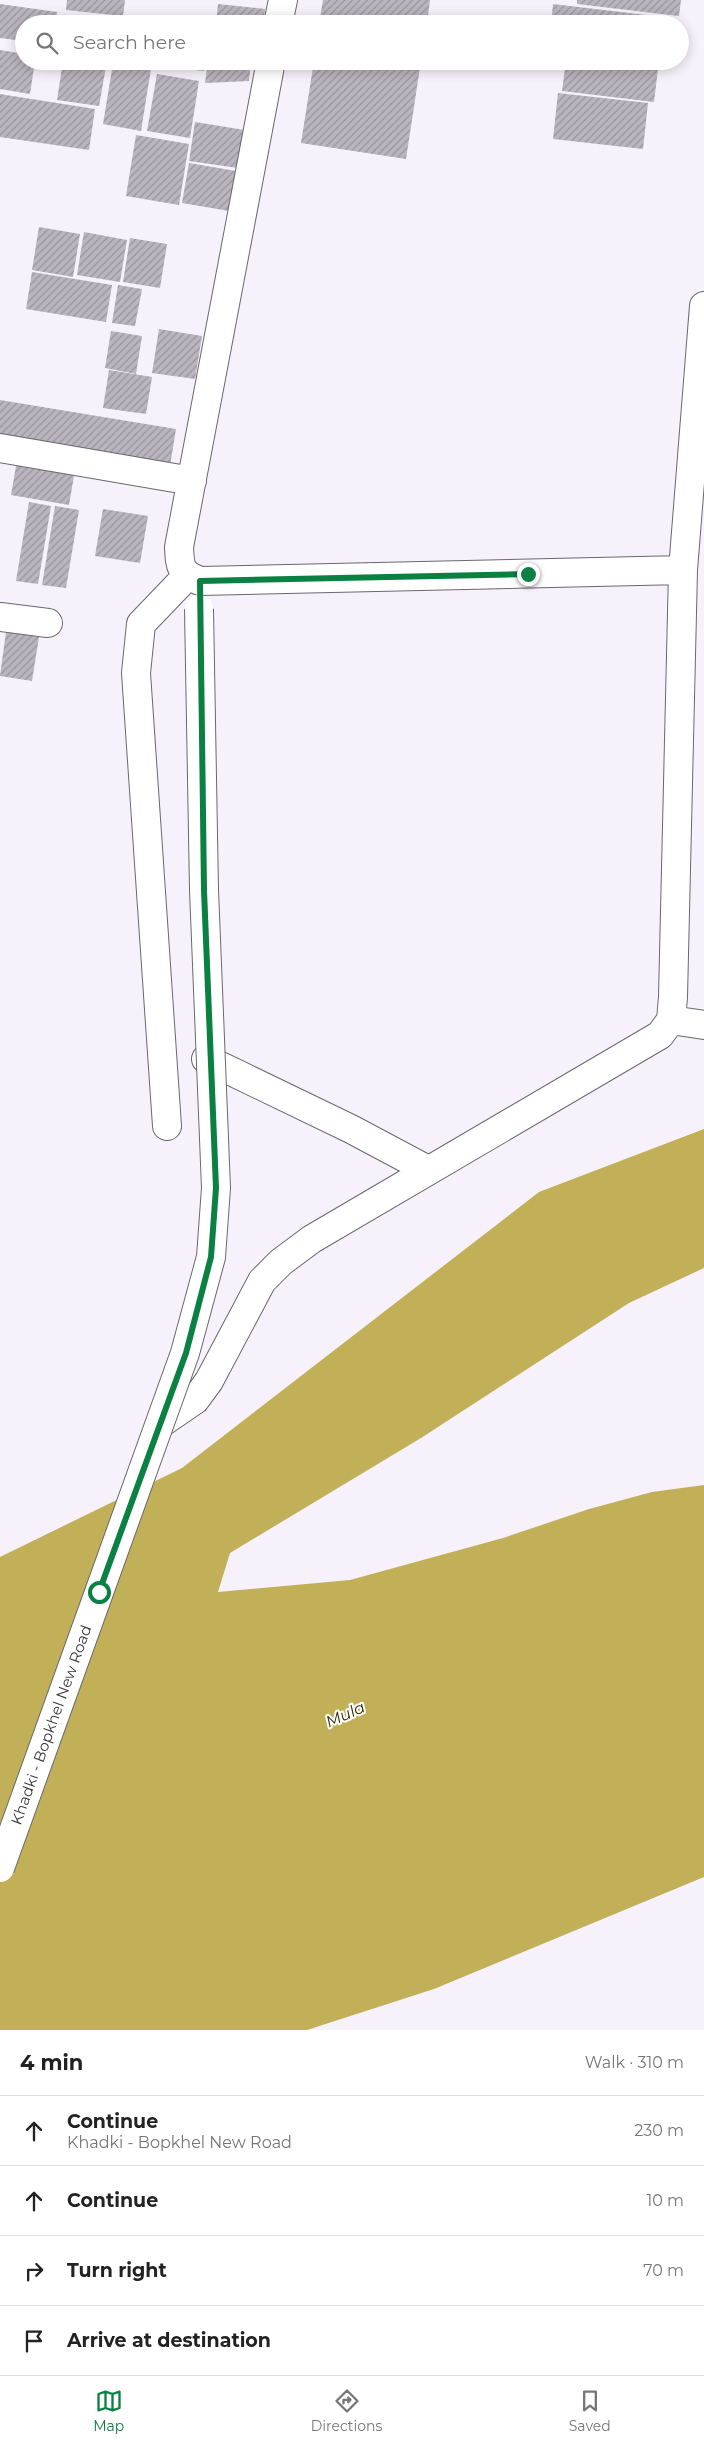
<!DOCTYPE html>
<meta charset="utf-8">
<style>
:root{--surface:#fff;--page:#f6f6f6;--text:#222;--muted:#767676;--line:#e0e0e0;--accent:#0b8043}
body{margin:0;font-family:Montserrat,sans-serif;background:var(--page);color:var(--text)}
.stop{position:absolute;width:15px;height:15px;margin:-11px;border:4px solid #0b8043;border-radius:50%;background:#fff}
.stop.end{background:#0b8043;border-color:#fff;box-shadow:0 1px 5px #0008}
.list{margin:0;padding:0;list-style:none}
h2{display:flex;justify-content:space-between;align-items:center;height:65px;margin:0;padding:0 20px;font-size:21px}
h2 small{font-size:16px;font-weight:400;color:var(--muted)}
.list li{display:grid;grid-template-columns:32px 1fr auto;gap:15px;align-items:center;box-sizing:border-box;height:70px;padding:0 20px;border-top:1px solid var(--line)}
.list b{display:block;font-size:19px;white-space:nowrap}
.list p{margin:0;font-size:16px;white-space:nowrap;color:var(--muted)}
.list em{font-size:16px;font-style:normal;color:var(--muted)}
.icon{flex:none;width:28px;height:28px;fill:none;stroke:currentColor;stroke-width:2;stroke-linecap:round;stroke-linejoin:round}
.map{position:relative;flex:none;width:704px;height:2030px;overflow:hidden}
.search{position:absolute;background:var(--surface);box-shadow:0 2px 12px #0003;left:15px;right:15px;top:15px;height:55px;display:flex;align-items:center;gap:12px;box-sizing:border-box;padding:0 18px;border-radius:28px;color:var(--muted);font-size:19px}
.sheet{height:345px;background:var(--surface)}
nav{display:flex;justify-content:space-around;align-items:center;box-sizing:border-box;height:70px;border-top:1px solid var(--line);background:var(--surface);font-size:14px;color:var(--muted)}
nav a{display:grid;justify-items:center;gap:2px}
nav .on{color:var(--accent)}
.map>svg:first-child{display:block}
</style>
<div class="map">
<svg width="704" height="2030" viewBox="0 0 704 2030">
<defs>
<pattern id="building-hatch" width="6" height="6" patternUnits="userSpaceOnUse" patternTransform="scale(1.25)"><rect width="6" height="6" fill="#bbb5bf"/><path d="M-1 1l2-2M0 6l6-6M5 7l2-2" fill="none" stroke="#99949c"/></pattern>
</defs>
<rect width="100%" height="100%" fill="#f7f1fb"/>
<!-- water -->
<path fill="#c1b058" d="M704,1129V1268L629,1303L421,1438L230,1553L218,1592L350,1580L503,1538L589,1509L652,1492L704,1485V1877L434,1989L307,2030H0V1557L182,1468L539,1192Z"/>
<!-- building -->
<path fill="url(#building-hatch)" d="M67,0H125L123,16L66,10Z
M323,0H430L427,24H319Z
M577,0H681L679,16L577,4Z
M0,4L57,12L56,24H24V41L0,38Z
M218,4L265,9L263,24H216Z
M553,4L671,18L670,24H551Z
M73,16L135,22V24H72Z
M0,50L24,54V61H35L30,94L0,89Z
M63,61H107L99,106L57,100Z
M164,61H205L204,71L163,67Z
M208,61H251L249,81L205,83Z
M314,61H421L406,159L301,143Z
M566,61H659L654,102L562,91Z
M113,63L151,69L141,131L103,124Z
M157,74L199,81L190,138L147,131Z
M558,93L648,103L643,149L553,139Z
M0,94L95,109L89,150L0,137Z
M195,122L245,130L238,168L189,161Z
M136,135L189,144L179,205L126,196Z
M189,163L236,171L229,211L182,203Z
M39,227L80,234L73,277L32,270Z
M84,232L127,240L120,282L77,275Z
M130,238L167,244L160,288L123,282Z
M32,272L112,285L106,322L26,309Z
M118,285L142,289L135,326L112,323Z
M159,329L202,336L195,379L152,373Z
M111,331L142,336L136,374L105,368Z
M109,370L152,377L146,414L103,408Z
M0,400L176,429L169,472L0,444Z
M18,455L76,464L69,505L11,495Z
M29,502L51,506L38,584L16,581Z
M55,506L79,510L66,588L42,585Z
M103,509L148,516L140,563L95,556Z
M6,632L39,637L32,681L0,676Z"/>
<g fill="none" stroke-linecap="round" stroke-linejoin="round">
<!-- minor casing -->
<g stroke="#6b666f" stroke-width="30">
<path id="minor" d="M278,24L283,0
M271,61L179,547C180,567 180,573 200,581L683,570
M0,448L192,481
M0,617L48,623
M671,1020L704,1025
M206,1059L351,1129L428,1170
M167,1126L136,673L141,624L187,576
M160,1424L195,1400L209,1381L262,1281L281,1262L312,1239L660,1035L671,1020L673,997L683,570L704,306"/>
</g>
<!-- minor -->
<use href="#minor" stroke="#fff" stroke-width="28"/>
<!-- minor-bridge casing -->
<g stroke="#6b666f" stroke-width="30" stroke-linecap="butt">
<g id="minor-bridge">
<path id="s1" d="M0,1868L185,1353L211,1257L216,1188L204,890L199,609"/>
</g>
</g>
<!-- minor-bridge -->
<use href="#minor-bridge" stroke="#fff" stroke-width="28"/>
</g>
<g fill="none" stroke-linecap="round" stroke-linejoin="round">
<!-- route -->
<path stroke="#0b8043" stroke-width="6" d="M99,1592L186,1353L211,1257L216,1188L204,890L200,581L528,574"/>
</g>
<g text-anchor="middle" stroke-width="4" stroke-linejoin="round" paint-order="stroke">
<!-- street labels -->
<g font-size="15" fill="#3a373b" stroke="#fff">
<text dy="5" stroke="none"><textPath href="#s1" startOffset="152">Khadki - Bopkhel New Road</textPath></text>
</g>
<!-- water labels -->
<g font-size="16" font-style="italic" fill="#342d05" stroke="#fff">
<text transform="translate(345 1714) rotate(-24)" y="6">Mula</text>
</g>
</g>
</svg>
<div class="stop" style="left:99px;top:1592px"></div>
<div class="stop end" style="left:528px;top:574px"></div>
<div class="search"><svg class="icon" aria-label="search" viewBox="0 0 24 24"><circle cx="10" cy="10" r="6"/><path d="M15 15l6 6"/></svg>Search here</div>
</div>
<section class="sheet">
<h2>4 min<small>Walk · 310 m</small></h2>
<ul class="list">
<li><svg class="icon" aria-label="ahead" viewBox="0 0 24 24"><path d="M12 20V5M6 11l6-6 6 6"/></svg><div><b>Continue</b><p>Khadki - Bopkhel New Road</p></div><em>230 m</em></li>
<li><svg class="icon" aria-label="ahead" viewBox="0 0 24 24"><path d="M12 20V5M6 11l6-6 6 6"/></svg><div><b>Continue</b></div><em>10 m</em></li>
<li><svg class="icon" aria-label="right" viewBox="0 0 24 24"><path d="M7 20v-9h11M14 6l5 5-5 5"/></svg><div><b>Turn right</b></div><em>70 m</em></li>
<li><svg class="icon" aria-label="arrive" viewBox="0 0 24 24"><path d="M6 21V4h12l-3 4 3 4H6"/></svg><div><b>Arrive at destination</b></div></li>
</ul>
</section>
<nav>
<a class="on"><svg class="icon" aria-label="map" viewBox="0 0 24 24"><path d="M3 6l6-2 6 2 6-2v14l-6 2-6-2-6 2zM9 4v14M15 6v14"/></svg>Map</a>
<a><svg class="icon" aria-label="directions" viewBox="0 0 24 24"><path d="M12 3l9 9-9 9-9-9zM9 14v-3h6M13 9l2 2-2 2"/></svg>Directions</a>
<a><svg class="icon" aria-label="saved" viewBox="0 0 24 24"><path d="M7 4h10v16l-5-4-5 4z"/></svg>Saved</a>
</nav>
